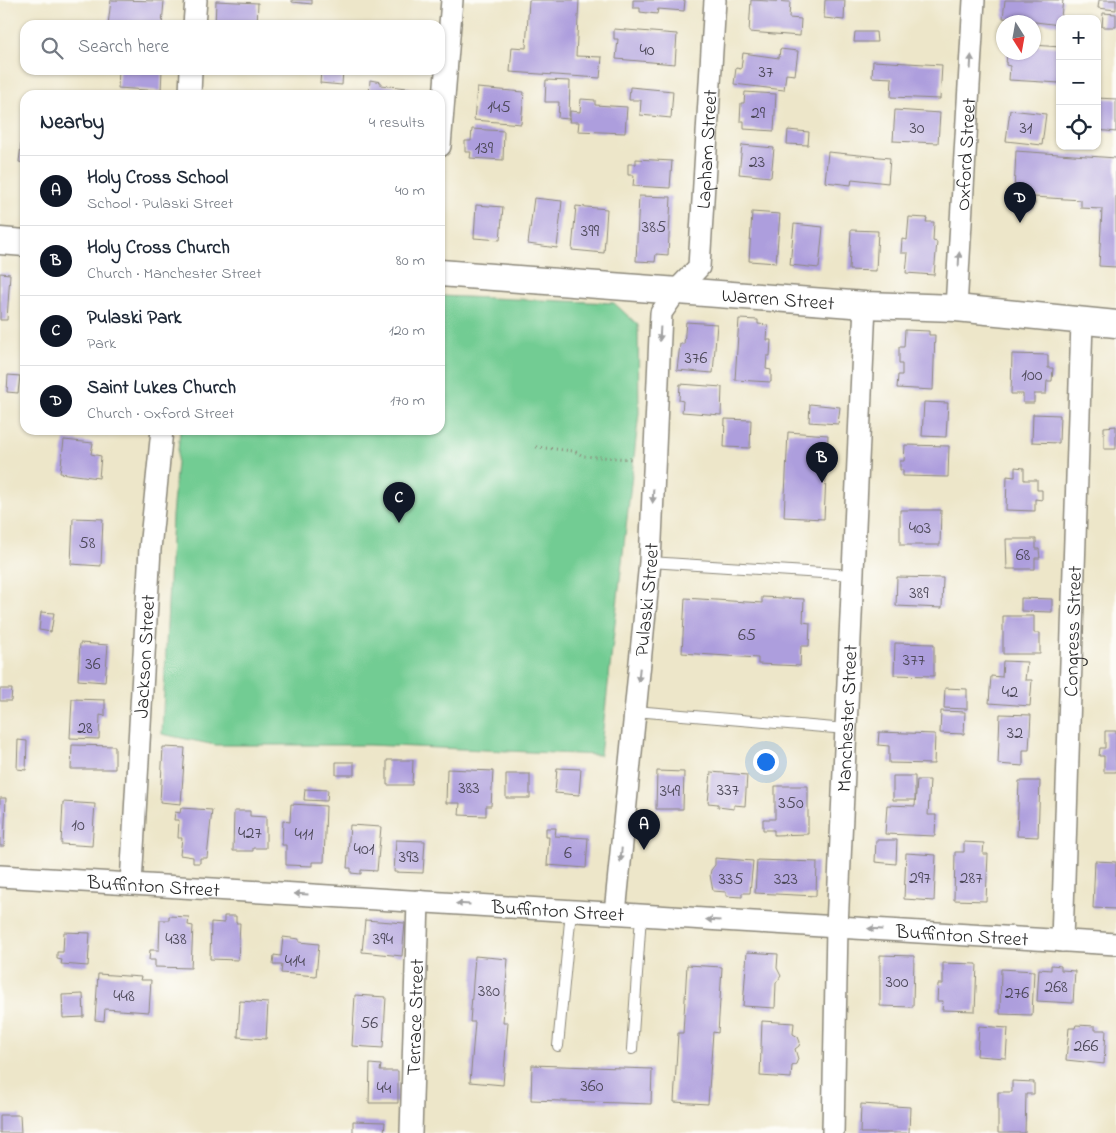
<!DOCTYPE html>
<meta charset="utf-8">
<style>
:root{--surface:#fff;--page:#f2f2f3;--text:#1f2937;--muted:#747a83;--line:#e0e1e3;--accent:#111827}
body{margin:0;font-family:"Indie Flower",sans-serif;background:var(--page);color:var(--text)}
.controls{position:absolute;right:15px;top:15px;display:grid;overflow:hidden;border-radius:10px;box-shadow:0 1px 4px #0004}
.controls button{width:45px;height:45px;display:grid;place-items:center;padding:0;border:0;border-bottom:1px solid var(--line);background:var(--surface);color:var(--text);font:25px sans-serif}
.compass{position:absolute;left:996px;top:15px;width:45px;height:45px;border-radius:50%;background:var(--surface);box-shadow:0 1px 4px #0004;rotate:169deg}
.you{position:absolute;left:765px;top:761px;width:18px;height:18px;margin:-12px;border:4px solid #fff;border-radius:50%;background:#1a73e8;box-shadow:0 0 0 8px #1a73e833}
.badge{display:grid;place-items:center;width:32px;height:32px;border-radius:50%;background:var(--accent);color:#fff;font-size:16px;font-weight:700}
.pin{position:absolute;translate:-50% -41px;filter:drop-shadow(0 1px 2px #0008)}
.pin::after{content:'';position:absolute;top:26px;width:18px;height:15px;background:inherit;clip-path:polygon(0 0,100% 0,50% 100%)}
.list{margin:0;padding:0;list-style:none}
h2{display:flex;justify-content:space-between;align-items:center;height:65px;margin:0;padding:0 20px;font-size:21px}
h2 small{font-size:16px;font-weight:400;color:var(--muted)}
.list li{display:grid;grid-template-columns:32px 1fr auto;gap:15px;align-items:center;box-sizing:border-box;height:70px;padding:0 20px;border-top:1px solid var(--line)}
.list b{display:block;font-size:19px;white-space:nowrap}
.list p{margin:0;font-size:16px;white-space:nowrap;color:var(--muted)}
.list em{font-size:16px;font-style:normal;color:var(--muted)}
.icon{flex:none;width:28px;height:28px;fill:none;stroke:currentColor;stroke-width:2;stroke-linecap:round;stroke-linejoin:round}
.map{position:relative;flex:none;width:1116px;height:1133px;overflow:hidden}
.search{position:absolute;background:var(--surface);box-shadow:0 1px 4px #0004;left:20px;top:20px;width:425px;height:55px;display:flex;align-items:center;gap:12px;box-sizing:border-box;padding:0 18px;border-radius:15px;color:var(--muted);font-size:19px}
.panel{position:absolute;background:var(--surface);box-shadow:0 1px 4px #0004;left:20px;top:90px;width:425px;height:345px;border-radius:15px}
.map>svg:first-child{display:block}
</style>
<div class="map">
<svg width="1116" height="1133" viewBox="0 0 1116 1133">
<rect width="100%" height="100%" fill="#fdfcf7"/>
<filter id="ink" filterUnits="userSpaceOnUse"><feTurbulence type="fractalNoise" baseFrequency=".02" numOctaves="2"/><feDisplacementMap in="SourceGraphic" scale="10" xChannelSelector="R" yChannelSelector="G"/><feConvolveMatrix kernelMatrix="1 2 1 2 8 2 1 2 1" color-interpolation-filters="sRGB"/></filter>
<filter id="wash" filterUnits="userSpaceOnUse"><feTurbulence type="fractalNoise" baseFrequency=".0096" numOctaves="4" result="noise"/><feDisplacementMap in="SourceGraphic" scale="20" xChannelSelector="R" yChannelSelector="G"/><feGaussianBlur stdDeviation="1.12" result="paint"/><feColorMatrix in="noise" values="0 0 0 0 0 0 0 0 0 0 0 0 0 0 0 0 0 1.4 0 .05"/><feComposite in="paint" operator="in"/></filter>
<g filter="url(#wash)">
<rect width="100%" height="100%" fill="#ede6c9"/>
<!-- green -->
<path fill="#72cc93" stroke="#4e7c5f" d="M440,296L614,303L638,325L639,413L600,755L369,745H215L162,734L172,516L180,430H440Z"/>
<g id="blocks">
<!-- building -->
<path fill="#ad9edd" d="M111,0L164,1L162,25H108Z
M292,0H312V4L292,2Z
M529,0H579L576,56L602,57L600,78L510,72L512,47L526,48Z
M633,0H685L684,11L658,9L657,14L640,12V8H633Z
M751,0L790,2L789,18L801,19L800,36L749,32Z
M825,0H845L844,20L824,18Z
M1005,0H1063L1060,25L1003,18Z
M1099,0H1116V10L1098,8Z
M216,1L258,3L257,25H215Z
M1103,13L1116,14V27H1102Z
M614,29L677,34L675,64L616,59L618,39H614Z
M855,32H876L877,42H854Z
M1034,45L1060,47V83L1009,80L1010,66L1006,65L1007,52H1034Z
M780,49L798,51L795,75L786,74L784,90L734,84L736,68L741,69L743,53L779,58Z
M873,61L942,65L940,99L891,97L892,78L872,77Z
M119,70H162L161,91L118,88Z
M281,70H313L312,73L281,72Z
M321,70H343L342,85L320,83Z
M370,80L381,82V85L416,89V95H369Z
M546,80L570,81L569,119L558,118L559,102H545Z
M630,87L673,91L671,118L640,115L641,100H629Z
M477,88L524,92L521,124L474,120Z
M745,92L776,94L774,131L744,129V121H740L741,103H744Z
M1097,98L1116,99V132L1097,130Z
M581,99L595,100V105L627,107L625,133L578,131L579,122H569L570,118V111L580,112Z
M895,110L940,113L938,143L893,141Z
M1010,110L1046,114L1042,145L1006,141Z
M472,129L504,131L503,160L470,158L471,152H465V141H471Z
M788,130L809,132L808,145L787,144Z
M22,136H25V163L19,162Z
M742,145L774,148L771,177L739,174Z
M1016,151L1116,158V267L1099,266L1102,209L1081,208V200L1034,197L1035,204L1031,210L1024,212L1015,206L1014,201L1018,192H1014Z
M828,152L890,158L888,183L852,179L851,185L825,182Z
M636,159L672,161L670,188L633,186L634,175H628V164H636Z
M639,196L671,197L668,255L656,254L655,262L636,261Z
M534,198L562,201L557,248L528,244Z
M476,205L503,207L500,240L474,238Z
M576,206L607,209L604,253L572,250Z
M752,212L780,214L776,263L749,261Z
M909,217L927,218L926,222H934L933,241L937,242L934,275L906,273L908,253H901L902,239L907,240Z
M794,224L823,227L819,268L790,265Z
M851,230L878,231L876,271L849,270Z
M0,273L10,274L7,320H0Z
M739,319L758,320V324L768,325L767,340H771L770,356H767L766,369L771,370V382L735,380Z
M686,322L717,324L713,373L677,370L680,344H684Z
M905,330L929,331V335H935L933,390L897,388L898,375H902V364H899V347H904Z
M1012,354L1048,355V368H1053L1052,381H1047L1046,394H1034V403H1023V394H1011Z
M8,375L20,376L18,393L7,392Z
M680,384L722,387L721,415L682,412L683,401L679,400Z
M924,402L948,403L946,437L922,436Z
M810,404L840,407L838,424L809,422Z
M1033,414L1060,415L1059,443L1032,442Z
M725,419L751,420L750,448L724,447Z
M1116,426V449H1104V427Z
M788,432L828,435L824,519L784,517Z
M64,440L93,443L91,454L101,456L99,478L60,473Z
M905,445L949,446L948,477L903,476V470H900V461H904Z
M1015,467L1024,468V480H1037V490H1042V500L1035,499V511L1006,510L1007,476L1015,477Z
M900,510H941L940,545H900Z
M73,518L103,519L101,566L71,564Z
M1006,539H1036V549H1039L1040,558H1035V569H1007Z
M897,577L943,578L942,608L896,606Z
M762,597L804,599L803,622L810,623L809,646H801L800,666L758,664V658L682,653L685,598L762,603Z
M1021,598L1052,599V612L1021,611Z
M41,612L54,613L51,632L39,630Z
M1003,616H1034V633H1040V654H1003Z
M80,643L108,645L105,682L78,680Z
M895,643L934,644V676L894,675Z
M1003,661L1027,662L1025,680H1032L1030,706L989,703L991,676L1002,677Z
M945,688L967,689V709L944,708Z
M0,689H12L11,701H0Z
M72,699L105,700V716L100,715L99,739L70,738Z
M941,711L965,712L964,734L940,733Z
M1000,714L1031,715L1029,750H1023V766L998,764Z
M1105,731H1116V772H1104V756H1099L1100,748H1105Z
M879,732L935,734L934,764L889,763V746L878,745Z
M18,740L27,741L26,770L17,769Z
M72,745L115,746V769H71Z
M163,747L185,748L181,804L160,802Z
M387,760H413L412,785H387Z
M336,762H354V775H336Z
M557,768L581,769L579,795L555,793Z
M447,769L493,771L491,806H486V816L459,815L460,803H446Z
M657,771L684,772L683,809H656Z
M711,772L747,775L745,806L734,805V809L718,807V804L708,803Z
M506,774H530V798H506Z
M893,776H915V800H893Z
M917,780H930L928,815H936L935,836L885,834L887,805L915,806Z
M1019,781H1040L1038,837L1017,836Z
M775,786H808V834L774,835V830H763V819H775Z
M305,789L328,790L327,801L304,800Z
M0,798H6L4,846H0Z
M63,802L95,804L92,846L61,844Z
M291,804L326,806L324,862H312V866L286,865V845H282L283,821L290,822Z
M181,808L212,810L207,858H200V863H193V857L180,855L182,838H178L179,820H174L175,812L180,813Z
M234,811H250V816L266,817V848H253V851H233Z
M350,825L381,827L377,871L361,870V874L351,873V868H347Z
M546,828H556L555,836L588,838L586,868L547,865L549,837H546Z
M396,840L425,841L423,873L394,872Z
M876,840H897L896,864L875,862Z
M964,842L984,843L983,854H988L986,901L954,900L955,852H964Z
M906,853L936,855L934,901L904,899Z
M715,858L753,861L750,893H742V897L726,896V892L713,891L710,875L711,870L715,865Z
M757,860L817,862L816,896L755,893Z
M1095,861L1116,862V909L1093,908Z
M169,916L189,917L188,925L193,926L191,968L155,967V960H149L150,950H159L160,920H169Z
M224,916H236V923H240L238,960L210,959L211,922L224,923Z
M365,920L405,923L402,956L362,952Z
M64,932L90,933L88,966L61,964L62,960L57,959V952H63Z
M283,937L299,939V942L319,944L316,976L281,973L282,965H273L274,955L281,956Z
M747,952L778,954L777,968L781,976L776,983L775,1008L743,1006Z
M880,955L914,956L913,1007L880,1006Z
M475,956L508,959L503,1022H508L503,1085L470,1082L475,1022H470Z
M943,963L977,964L975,1011L942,1010L943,1001H937L938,984H943Z
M687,965L722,967L718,1033L713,1032L708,1104L674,1102L678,1033H683Z
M1051,965L1061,966V970L1075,971L1073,1003L1037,1001L1039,969L1051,970Z
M1001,969L1034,971L1032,1015L1000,1014Z
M98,974L141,977L140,980H151L149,1012L105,1009L104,1021L95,1020Z
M83,994L84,1017L63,1018L62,995Z
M355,995L386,997L383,1048L352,1046Z
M240,1001L268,1003L266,1039L238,1037Z
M762,1021L794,1023L793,1034L798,1037L800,1042L799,1046L795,1049L798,1059L796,1064L792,1066L791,1078L760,1076Z
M1076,1025L1095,1026V1030H1106L1104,1064L1066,1060L1069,1028H1075Z
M979,1026L1008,1028L1006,1058L977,1056Z
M370,1064L381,1065L380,1071H398V1103H369Z
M532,1065L652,1069L651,1104L531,1100Z
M1012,1081L1034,1082V1094H1026L1025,1133H998V1092H1012Z
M861,1104L910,1107L909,1133H860Z
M0,1115H20L21,1133H0Z
M353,1121L385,1122L384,1133H353Z"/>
</g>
</g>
<g filter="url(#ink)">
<use href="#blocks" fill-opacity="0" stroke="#8c887a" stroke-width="1"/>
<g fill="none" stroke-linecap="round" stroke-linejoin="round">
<!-- service casing -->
<g stroke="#8c887a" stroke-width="12">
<path id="service" d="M650,562L853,575
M635,711L846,729
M558,1046L571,911
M632,1049L641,915"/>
</g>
<!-- minor casing -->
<g stroke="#8c887a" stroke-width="24">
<g id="minor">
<path d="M194,25L196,0"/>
<path d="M190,95L191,70"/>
<path d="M440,146L452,0"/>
<path id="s1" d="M956,308L974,0"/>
<path id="s2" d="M0,876L1116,944"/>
<path id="s3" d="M131,884L150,549L162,430"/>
<path id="s4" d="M615,913L650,562L661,313L677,290L699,267L715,0"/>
<path id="s5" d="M1062,941L1082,322"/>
<path id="s6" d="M411,1133L418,901"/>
<path id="s7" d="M833,1133L837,927L865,305"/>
</g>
</g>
<!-- tertiary casing -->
<g stroke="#8c887a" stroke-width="29">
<g id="tertiary">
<path d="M0,241L25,243"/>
<path id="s8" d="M440,273L865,305L956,308L1116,324"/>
</g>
</g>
<!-- path -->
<path stroke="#8c887a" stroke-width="3" stroke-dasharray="1 4" stroke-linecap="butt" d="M536,447L574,451L583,456L634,459"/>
<!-- service -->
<use href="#service" stroke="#fff" stroke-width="10"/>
<!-- minor -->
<use href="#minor" stroke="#fff" stroke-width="21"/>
<!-- tertiary -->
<use href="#tertiary" stroke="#fff" stroke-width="26"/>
</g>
<!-- one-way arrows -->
<defs><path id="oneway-solid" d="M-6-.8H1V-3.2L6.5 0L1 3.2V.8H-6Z" transform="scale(1.25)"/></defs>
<g fill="#a0a0a0">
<use href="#oneway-solid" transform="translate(971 62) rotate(-87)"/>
<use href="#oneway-solid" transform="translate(959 259) rotate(-87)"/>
<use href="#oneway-solid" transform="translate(660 334) rotate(93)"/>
<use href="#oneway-solid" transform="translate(653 496) rotate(93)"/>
<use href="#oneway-solid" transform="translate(639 675) rotate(96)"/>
<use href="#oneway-solid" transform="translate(621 855) rotate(96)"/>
<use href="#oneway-solid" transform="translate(301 894) rotate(-177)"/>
<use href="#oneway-solid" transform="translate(463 904) rotate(-177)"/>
<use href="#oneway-solid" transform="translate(713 920) rotate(-177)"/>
<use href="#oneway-solid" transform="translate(875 929) rotate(-177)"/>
</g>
</g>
<g text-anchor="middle" stroke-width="4.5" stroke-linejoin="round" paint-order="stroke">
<!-- number labels -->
<g font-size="18" fill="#4c4858">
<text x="647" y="55">40</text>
<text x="766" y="77">37</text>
<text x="499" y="112">145</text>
<text x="758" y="118">29</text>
<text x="917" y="133">30</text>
<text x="1026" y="133">31</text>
<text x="484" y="153">139</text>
<text x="757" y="167">23</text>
<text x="654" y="232">385</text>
<text x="590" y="236">399</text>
<text x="696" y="363">376</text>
<text x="1032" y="380">100</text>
<text x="920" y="533">403</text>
<text x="87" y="548">58</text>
<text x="1023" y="560">68</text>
<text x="919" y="598">389</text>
<text x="747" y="640">65</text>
<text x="914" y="665">377</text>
<text x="93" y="669">36</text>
<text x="1010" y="697">42</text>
<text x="85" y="733">28</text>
<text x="1015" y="738">32</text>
<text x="469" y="793">383</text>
<text x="728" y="795">337</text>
<text x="670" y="796">349</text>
<text x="791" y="808">350</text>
<text x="78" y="830">10</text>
<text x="250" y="838">427</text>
<text x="304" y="839">411</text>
<text x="364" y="854">401</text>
<text x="568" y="858">6</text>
<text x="409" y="862">393</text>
<text x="920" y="883">297</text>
<text x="971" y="883">287</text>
<text x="731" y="884">335</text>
<text x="786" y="884">323</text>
<text x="176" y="944">438</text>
<text x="383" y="944">394</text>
<text x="295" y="966">414</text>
<text x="897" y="987">300</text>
<text x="1056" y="992">268</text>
<text x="489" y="996">380</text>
<text x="1017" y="998">276</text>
<text x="124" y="1001">448</text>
<text x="369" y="1028">56</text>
<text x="1086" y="1051">266</text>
<text x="592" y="1091">360</text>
<text x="384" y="1093">44</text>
</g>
<!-- street labels -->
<g font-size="20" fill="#2b2b2b" stroke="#fdfcf7">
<text dy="7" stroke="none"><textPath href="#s4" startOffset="780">Lapham Street</textPath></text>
<text dy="7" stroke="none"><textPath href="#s1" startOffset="154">Oxford Street</textPath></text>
<text dy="7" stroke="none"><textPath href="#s8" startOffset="339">Warren Street</textPath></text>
<text dy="7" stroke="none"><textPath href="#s4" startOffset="315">Pulaski Street</textPath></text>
<text dy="7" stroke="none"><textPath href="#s5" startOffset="310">Congress Street</textPath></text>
<text dy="7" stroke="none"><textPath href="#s3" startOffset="228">Jackson Street</textPath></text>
<text dy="7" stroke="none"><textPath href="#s7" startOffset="415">Manchester Street</textPath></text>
<text dy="7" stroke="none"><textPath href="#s2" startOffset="154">Buffinton Street</textPath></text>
<text dy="7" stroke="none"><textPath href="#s2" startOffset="559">Buffinton Street</textPath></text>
<text dy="7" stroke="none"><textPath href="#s2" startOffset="964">Buffinton Street</textPath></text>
<text dy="7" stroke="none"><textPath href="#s6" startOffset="116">Terrace Street</textPath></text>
</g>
</g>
</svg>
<div class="controls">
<button>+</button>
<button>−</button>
<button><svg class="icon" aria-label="locate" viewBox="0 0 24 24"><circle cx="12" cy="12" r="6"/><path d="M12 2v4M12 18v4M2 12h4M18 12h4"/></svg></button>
</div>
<svg class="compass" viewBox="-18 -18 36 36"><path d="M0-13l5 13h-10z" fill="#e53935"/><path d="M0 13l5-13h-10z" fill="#747a83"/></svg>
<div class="you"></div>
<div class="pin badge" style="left:644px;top:850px">A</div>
<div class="pin badge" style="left:822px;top:483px">B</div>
<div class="pin badge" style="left:399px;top:523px">C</div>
<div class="pin badge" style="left:1020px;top:223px">D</div>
<div class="search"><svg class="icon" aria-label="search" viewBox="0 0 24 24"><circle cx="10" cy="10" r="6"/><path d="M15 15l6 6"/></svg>Search here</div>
<section class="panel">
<h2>Nearby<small>4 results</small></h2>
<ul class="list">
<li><span class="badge">A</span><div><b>Holy Cross School</b><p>School · Pulaski Street</p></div><em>40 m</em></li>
<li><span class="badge">B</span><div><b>Holy Cross Church</b><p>Church · Manchester Street</p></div><em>80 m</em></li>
<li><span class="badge">C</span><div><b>Pulaski Park</b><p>Park</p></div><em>120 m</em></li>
<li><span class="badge">D</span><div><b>Saint Lukes Church</b><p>Church · Oxford Street</p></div><em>170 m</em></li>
</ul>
</section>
</div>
